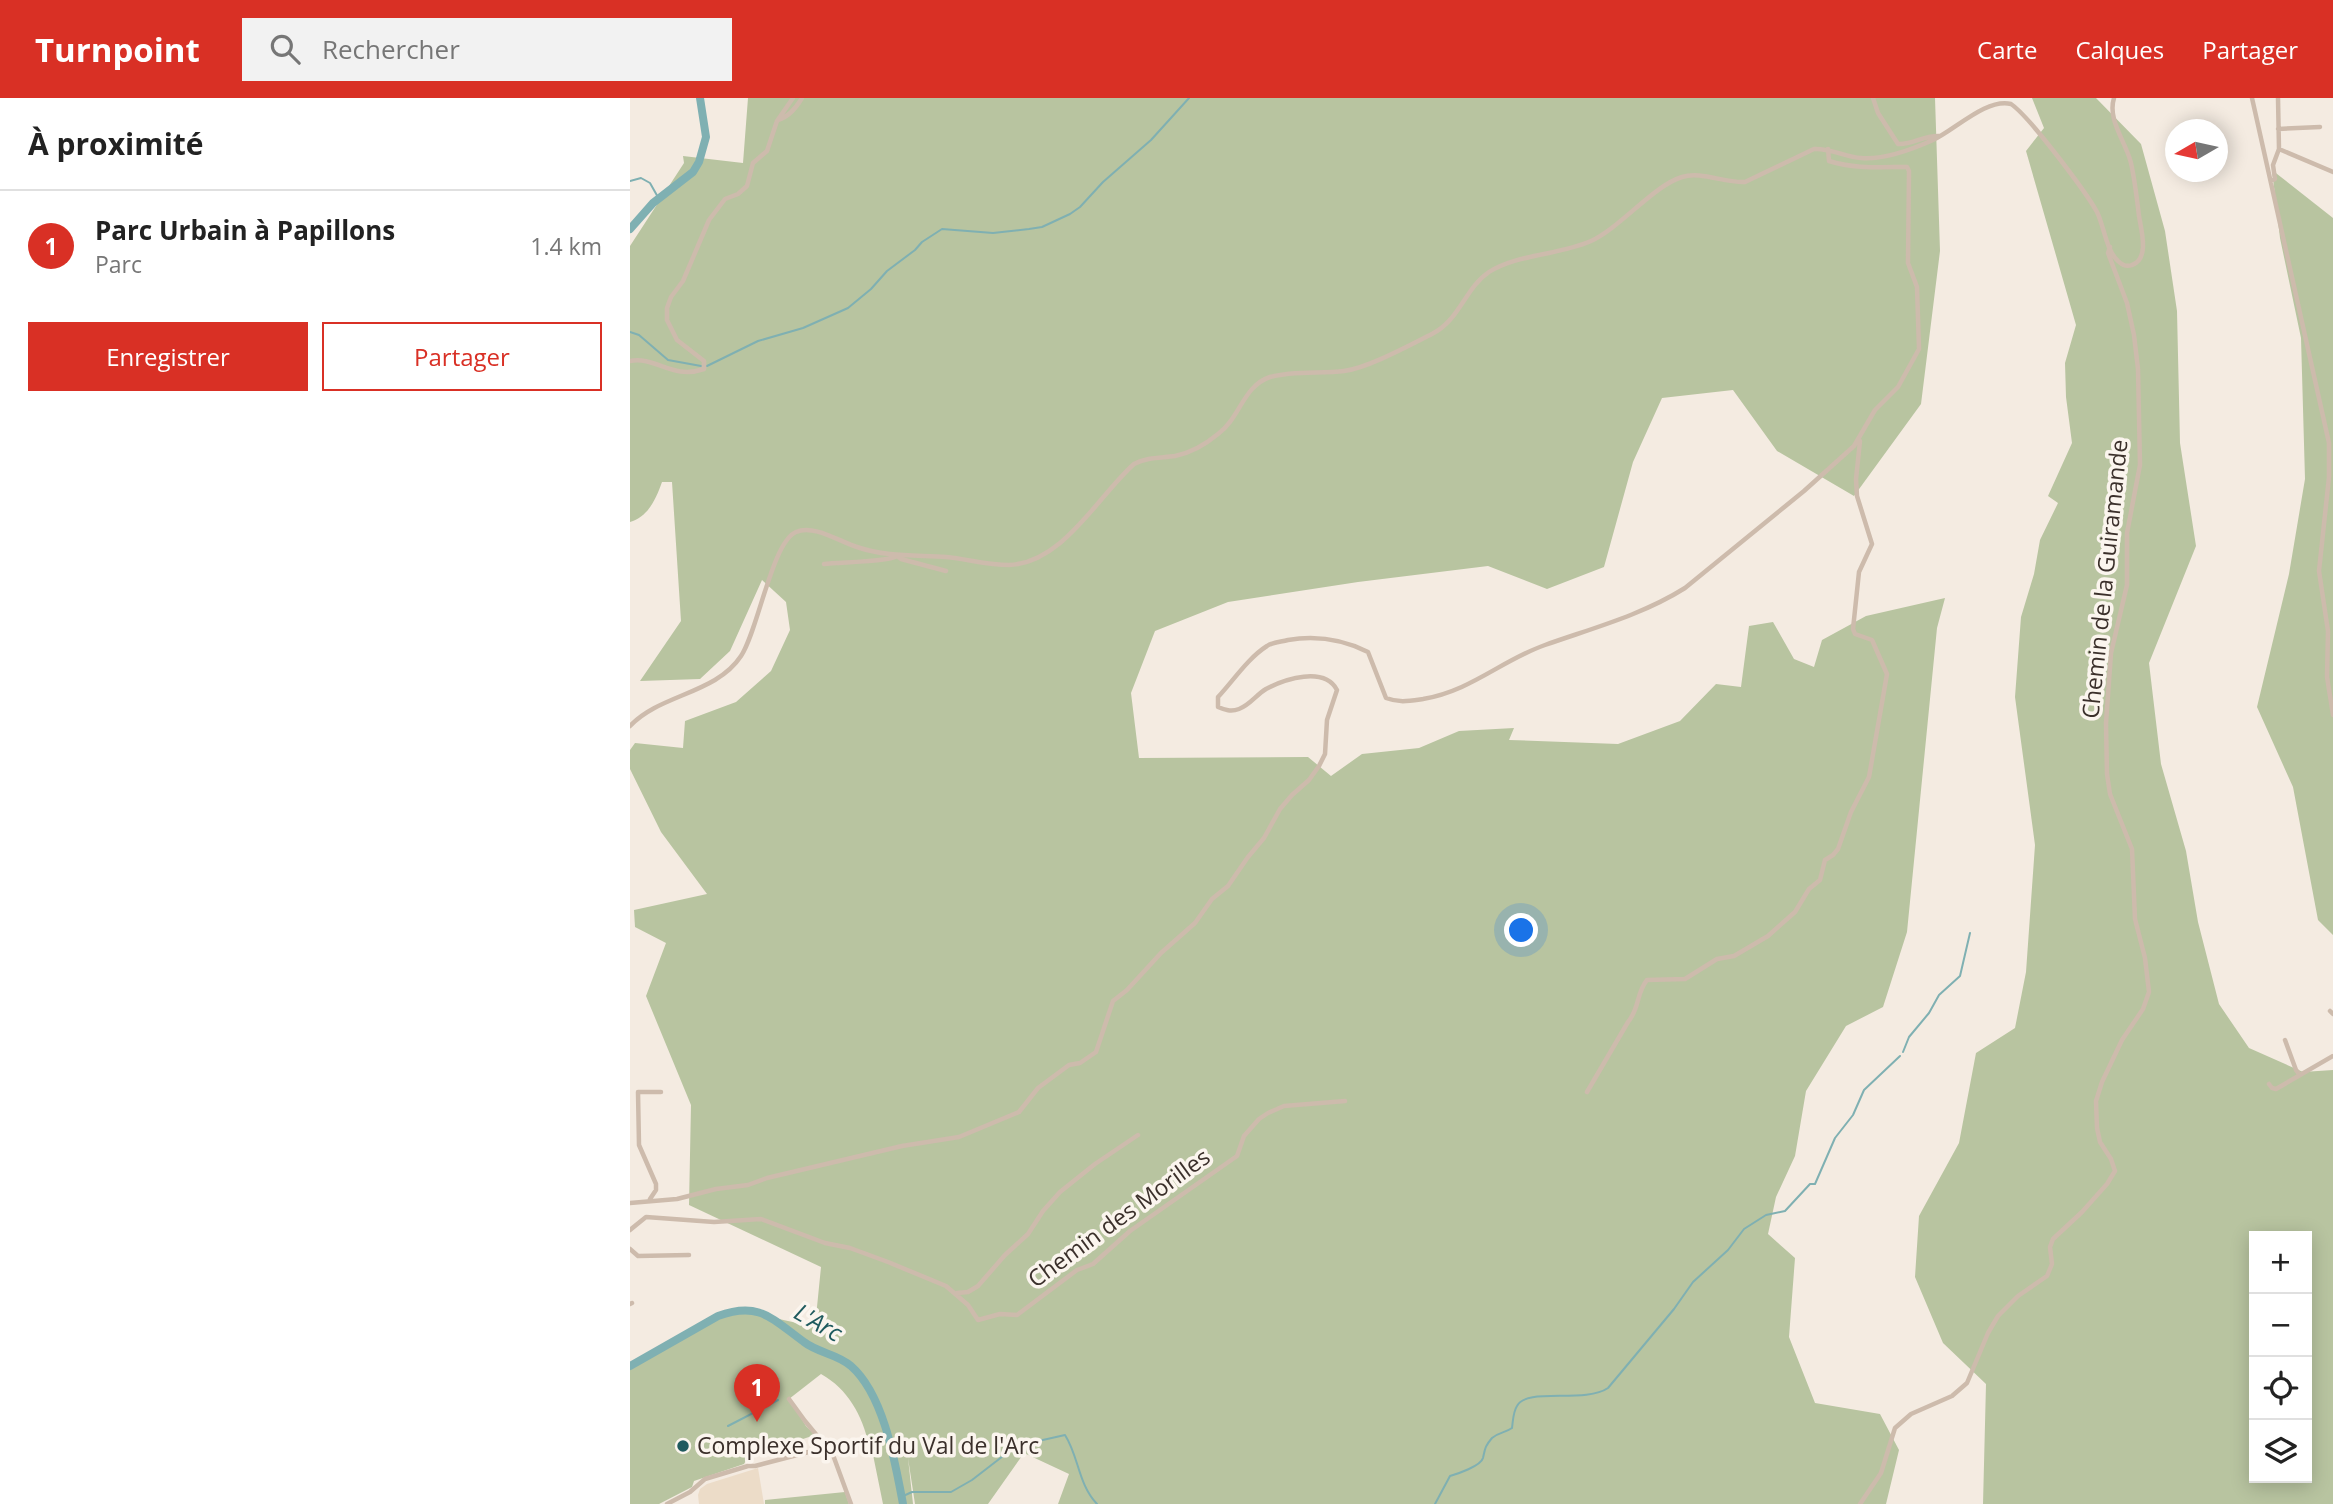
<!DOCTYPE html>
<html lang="fr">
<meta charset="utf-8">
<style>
:root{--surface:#fff;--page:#f2f2f2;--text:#222;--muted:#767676;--line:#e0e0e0;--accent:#d93025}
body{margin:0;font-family:"Open Sans",sans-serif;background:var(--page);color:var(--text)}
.controls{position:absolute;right:21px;bottom:21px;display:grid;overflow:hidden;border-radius:0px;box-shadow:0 4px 18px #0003}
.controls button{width:63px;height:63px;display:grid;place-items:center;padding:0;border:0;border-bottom:2px solid var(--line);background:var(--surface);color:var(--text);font:35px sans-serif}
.compass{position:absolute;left:1535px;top:21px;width:63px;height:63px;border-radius:50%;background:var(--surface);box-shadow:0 4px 18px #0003;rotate:261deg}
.you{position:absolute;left:892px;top:833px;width:24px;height:24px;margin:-18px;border:5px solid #fff;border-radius:50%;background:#1a73e8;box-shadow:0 0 0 10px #1a73e833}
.badge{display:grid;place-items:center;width:46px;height:46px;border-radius:50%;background:var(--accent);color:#fff;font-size:23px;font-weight:700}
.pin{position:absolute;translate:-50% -58px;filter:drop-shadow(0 2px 4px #0008)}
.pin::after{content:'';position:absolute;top:37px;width:24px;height:21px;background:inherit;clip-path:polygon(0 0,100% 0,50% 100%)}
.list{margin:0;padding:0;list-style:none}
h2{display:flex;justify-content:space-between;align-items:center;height:91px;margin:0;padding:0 28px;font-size:30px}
h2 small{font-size:23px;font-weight:400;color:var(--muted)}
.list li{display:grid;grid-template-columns:46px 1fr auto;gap:21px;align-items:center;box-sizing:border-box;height:112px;padding:0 28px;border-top:2px solid var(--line)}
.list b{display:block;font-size:26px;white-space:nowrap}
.list p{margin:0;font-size:23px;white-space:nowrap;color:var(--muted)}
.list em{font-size:23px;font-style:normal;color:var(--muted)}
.actions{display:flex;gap:14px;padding:21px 28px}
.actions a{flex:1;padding:16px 0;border:2px solid var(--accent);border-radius:0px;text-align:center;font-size:24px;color:var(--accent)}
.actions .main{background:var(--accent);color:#fff}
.icon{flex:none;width:38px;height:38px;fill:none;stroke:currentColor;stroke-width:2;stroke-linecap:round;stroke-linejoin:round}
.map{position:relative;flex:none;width:1703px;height:1406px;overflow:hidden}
header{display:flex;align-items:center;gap:42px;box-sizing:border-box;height:98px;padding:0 35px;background:var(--accent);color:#fff}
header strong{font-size:33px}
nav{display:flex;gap:38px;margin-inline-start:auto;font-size:24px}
.search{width:490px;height:63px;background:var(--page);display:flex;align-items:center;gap:18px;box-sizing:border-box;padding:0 24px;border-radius:0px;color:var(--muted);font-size:26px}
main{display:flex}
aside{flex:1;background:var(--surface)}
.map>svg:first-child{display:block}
</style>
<header>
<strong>Turnpoint</strong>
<div class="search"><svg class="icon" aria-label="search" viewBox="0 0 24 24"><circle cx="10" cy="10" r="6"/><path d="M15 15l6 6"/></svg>Rechercher</div>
<nav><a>Carte</a><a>Calques</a><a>Partager</a></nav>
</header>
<main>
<aside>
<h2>À proximité<small></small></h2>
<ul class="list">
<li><span class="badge">1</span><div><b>Parc Urbain à Papillons</b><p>Parc</p></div><em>1.4 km</em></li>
</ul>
<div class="actions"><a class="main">Enregistrer</a><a>Partager</a></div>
</aside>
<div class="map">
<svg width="1703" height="1406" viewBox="0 0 1703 1406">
<rect width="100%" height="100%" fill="#f4ebe1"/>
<!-- green -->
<path fill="#b8c4a0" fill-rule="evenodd" d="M118,0H1305L1310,153L1291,306L1224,398L1147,353L1103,292L1032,300L1003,364L974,469L917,491L858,468L728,484L598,504L525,533L501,595L509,660L678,659L701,678L732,656L789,650L829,633L884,630L879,642L988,646L1050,623L1086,586L1111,589L1119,528L1143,524L1164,561L1184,569L1192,542L1236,518L1315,500L1307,530L1277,834L1253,909L1216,928L1176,993L1165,1058L1146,1099L1138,1136L1165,1160L1159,1239L1185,1305L1250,1316L1269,1352L1256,1406H428L439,1376L394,1355L358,1406H285L278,1360L283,1406H253L241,1347H239C232,1317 218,1291 191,1276L159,1301L176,1328L185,1337L118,1359L114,1366L64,1383L62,1389L29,1406H0V1268L58,1237L84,1220L100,1214L126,1212L140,1219L185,1229L191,1169L59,1107L61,1007L16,898L36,845L5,829L4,812L77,796L31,734L0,671V652L5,645L53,650L55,623L106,604L141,573L160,532L156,504L132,482L100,553L70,581L10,583L51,523L42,384H32C26,401 18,419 0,424V148L54,65L53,58L113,65Z
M1402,0H1466L1511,46L1535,133L1547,213L1550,345L1566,448L1519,565L1531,666L1556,753L1568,824L1589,906L1619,950L1673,974L1703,972V1406H1353L1356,1286L1313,1245L1285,1179L1289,1118L1329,1045L1346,955L1385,930L1396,874L1405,747L1385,599L1391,519L1404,476L1410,442L1428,405L1418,398L1442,345L1436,299L1435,265L1446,227L1396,53L1414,30ZM1624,1138H1677V1380H1624Z
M1642,72L1703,120V837L1688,822L1663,689L1627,609L1659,476L1675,381L1671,240L1650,140Z
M215,1394L219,1406H135V1402Z"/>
<!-- plaza -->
<path fill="#ecdcc8" d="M128,1370L134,1406H69L68,1397L70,1391L77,1386Z"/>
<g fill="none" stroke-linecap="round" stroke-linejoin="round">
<!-- stream -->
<path stroke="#7fb0b2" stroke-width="2" d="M0,83L11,80L20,85L29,101
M0,234L9,237L38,262L71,268
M77,268L128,243L173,230L218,210L241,191L257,173L285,152L292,144L312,131L363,135L399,131L412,129L440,116L450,109L473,84L521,42L559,0
M1273,954L1279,939L1299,915L1309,897L1330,878L1340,835
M98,1328L148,1302
M271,1399L282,1394H321L342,1382L386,1348L435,1337C449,1359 448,1386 467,1406
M805,1406L820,1378C827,1376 851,1368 853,1360C855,1351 855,1348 862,1340C869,1334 875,1335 882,1330C883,1323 883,1314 887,1308C896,1289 955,1306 978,1290L1044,1211L1063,1184L1098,1152L1114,1131L1136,1117L1155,1113L1180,1086H1185L1205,1040L1223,1017L1234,992L1270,958"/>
<!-- river -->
<path stroke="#7fb0b2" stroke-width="8" d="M0,131L23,105L63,74L69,64L76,39L70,0
M0,1268L88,1218C130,1203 142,1221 174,1244C188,1255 208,1256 221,1268C254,1297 265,1364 273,1406"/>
<!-- minor -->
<path stroke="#cdbbac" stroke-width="4.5" d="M1243,0L1248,15L1268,46C1283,47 1293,37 1310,38
M1622,0L1699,345V379L1689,473L1698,533L1697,579L1703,617
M148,22C159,19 166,10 172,0
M1648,31L1690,29
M1649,51L1703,74
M1641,83L1645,81L1643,67L1649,51L1648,0
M0,263C26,258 42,282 74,271V263L47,242L37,222V210L41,199L53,183L79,122L95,101L108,96L117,88L123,65L137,53L147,23L163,0
M194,466C209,464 259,464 267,458L271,461L316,473
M0,628C30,596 86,596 111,558C128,533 142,444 166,434C184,426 210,444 227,449C256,459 285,457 316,459C337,461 358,467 379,467C433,465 468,398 504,366C517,359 531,360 545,358C560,355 576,346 588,336C610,320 613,288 640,279C664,272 691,276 714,273C738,270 780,247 802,236C830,222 835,190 859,174C887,156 930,157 961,143C991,129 1023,88 1052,79C1071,73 1094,85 1115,84L1184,51C1201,50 1215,59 1231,60C1254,62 1283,51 1303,42C1325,32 1356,0 1381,6C1399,18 1456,94 1467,114C1474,128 1476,152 1488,163C1492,167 1497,169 1502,167C1520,161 1511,131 1509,118C1507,101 1505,83 1501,65C1496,44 1477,22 1484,0
M1700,913L1703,916
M1655,942L1666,972L1670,977
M1639,986L1642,990L1646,991L1703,958
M957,994L998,924C1010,910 1006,895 1017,882L1055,881L1087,861L1104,858L1138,838L1165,814L1179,791L1190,782L1195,762L1203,757L1208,751L1221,714L1239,679L1257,576L1242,542L1225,536L1223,531L1229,474L1242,446L1227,398L1226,381L1230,343L1228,341
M20,1101L26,1092V1086L9,1047L8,994H31
M0,1105L47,1101L86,1091L118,1087L137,1080L272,1048L329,1039L389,1014L408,990L439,967L450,965L466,954L483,903L497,892L531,855L565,825L582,801L598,788L618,759L634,740L650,711L662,697L679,682L689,668L695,656L697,622L707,592C694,568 655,581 636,591C626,597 620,607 609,611C601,614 595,612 588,609V599C603,583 618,560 637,548C643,544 651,544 658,542C687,537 712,541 738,554L756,600C769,605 779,603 793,601C841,593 872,562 915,547C963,530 1012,517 1055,490L1174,393L1224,348L1245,312L1268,289L1289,251L1287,189L1278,165L1279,73L1277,69C1250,69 1224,71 1199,63L1198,51
M0,1132L16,1119L84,1124L131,1121L195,1145L220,1150L258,1164L316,1188L338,1207L348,1222L370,1216L387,1217L447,1172L463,1166L500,1133L607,1058L614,1038L629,1021L638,1015L654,1008L715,1003
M0,1151L8,1158L59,1157
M327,1195L338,1194L348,1188L375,1157L398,1136L413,1113L430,1094L465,1066L508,1037
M0,1206L2,1205
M159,1301L175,1323L203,1357L221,1406
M37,1406L60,1394L75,1381L118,1368H125L198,1349
M1230,1406L1251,1375L1265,1330L1281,1316L1322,1298L1337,1285L1358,1235L1368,1218L1388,1198L1417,1178L1422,1166L1420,1149L1423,1141L1452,1114L1477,1086L1485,1073L1481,1061L1470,1044L1467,1030L1466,1003L1472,984L1492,942L1513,911L1519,894L1515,860L1505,821L1502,751L1480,696L1477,676L1476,625L1481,555L1497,487V435L1510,367L1508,271L1504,237L1497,205L1478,155L1480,149"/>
</g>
<!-- markers -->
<circle fill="#1f5a5e" stroke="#fbf5ee" stroke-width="2.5" cx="53" cy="1348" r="7"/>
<g text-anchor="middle" stroke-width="7" stroke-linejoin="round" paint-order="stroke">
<!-- street labels -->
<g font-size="23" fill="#3b302b" stroke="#fbf5ee">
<text transform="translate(1475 481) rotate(-84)" y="8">Chemin de la Guiramande</text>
<text transform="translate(489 1120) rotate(-36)" y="8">Chemin des Morilles</text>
</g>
<!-- poi labels -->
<g font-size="23" fill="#3b302b" stroke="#fbf5ee" text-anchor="start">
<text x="67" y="1356">Complexe Sportif du Val de l'Arc</text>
</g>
<!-- water labels -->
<g font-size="24" font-style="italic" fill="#1f5a5e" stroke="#fbf5ee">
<text transform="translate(188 1225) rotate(30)" y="8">L'Arc</text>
</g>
</g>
</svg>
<div class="controls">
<button>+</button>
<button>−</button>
<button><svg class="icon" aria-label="locate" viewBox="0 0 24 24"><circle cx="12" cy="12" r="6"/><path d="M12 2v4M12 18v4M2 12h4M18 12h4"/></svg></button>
<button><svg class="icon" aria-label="layers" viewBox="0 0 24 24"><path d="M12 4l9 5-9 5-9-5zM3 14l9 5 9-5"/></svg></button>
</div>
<svg class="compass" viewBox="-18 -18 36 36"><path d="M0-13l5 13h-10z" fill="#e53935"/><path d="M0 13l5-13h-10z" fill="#767676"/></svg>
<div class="you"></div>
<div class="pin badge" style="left:127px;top:1324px">1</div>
</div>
</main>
